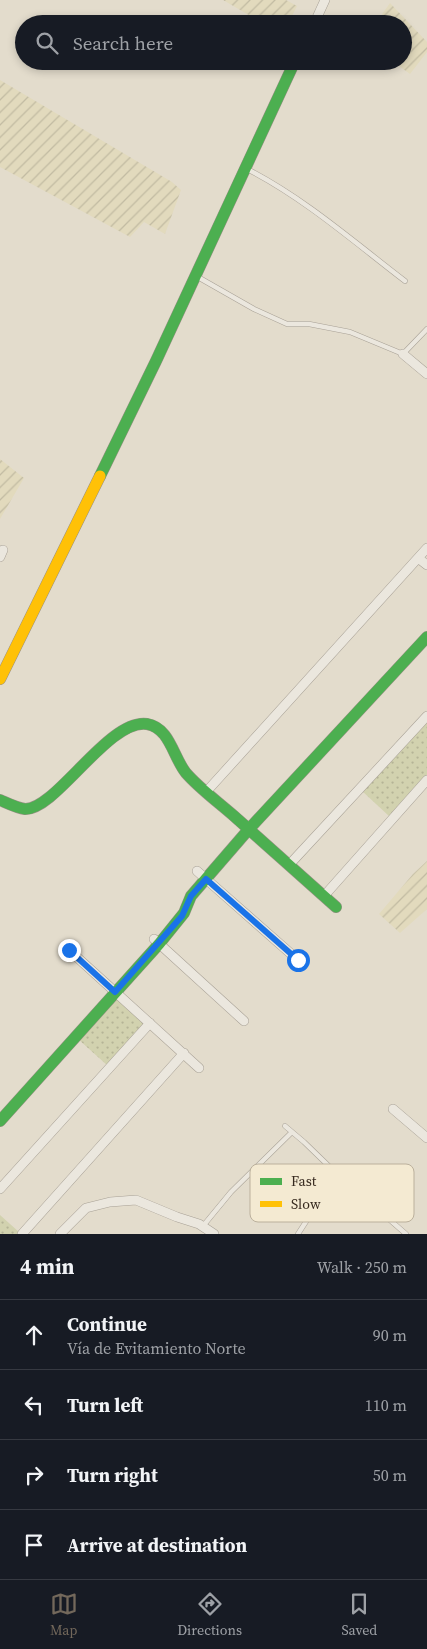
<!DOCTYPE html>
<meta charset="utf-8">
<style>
:root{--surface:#171b24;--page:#242831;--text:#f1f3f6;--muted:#9ea1a6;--line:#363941;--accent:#73685b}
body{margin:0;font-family:"Source Serif 4",serif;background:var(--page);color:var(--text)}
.stop{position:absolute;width:15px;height:15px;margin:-11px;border:4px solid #1a73e8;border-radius:50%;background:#fff}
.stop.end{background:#1a73e8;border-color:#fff;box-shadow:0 1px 5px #0008}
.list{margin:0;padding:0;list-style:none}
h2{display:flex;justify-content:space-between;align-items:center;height:65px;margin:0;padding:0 20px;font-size:21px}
h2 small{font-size:16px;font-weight:400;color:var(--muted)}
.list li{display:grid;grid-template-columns:32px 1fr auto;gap:15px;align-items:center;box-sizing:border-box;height:70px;padding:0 20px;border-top:1px solid var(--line)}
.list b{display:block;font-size:19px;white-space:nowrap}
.list p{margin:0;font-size:16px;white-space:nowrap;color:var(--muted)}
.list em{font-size:16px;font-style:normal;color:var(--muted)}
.icon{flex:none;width:28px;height:28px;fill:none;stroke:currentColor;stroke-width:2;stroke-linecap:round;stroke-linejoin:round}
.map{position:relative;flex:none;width:427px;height:1234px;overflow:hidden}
.search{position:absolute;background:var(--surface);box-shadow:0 2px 8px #0003;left:15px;right:15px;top:15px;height:55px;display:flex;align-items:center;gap:12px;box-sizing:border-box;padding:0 18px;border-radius:28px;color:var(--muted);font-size:19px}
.sheet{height:345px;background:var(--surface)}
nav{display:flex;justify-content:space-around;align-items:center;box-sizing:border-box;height:70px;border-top:1px solid var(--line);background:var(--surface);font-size:14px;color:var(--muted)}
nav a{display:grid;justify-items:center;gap:2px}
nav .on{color:var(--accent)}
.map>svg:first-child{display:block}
</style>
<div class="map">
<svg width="427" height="1234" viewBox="0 0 427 1234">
<defs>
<pattern id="farmland-furrows" width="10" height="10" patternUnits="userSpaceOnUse" patternTransform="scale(1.25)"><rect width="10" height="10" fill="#e2dabd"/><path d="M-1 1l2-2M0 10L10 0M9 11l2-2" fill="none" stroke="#c2bba2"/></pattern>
<pattern id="park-dots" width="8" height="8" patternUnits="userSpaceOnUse" patternTransform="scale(1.25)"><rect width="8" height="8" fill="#d2d2af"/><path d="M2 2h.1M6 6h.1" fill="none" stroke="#b5b496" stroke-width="1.8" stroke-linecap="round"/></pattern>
</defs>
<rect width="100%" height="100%" fill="#e3dccc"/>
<!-- farmland -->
<path fill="url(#farmland-furrows)" d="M223,0H286L297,6L288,24H264Z
M390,3L427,42V52L410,74L392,61H403V24H375Z
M0,80L172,182L181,190L165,234L144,222L130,237L0,167Z
M0,459L24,478L0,519Z
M427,861V909L400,933L379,914L413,874Z"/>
<!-- park -->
<path fill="url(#park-dots)" d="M425,721L427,723V775L390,817L362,791Z
M115,997L145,1024L108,1066L78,1039Z
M0,1215L19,1232L17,1234H0Z"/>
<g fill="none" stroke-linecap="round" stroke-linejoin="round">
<!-- lane casing -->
<g stroke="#a8a196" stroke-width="5.5">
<path id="lane" d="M247,169C304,198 354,242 405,281
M196,276L254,309L287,324H309L350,332L403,354L427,329
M285,1126L304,1142L336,1173L406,1234
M203,1226L231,1192L292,1132
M298,1234L318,1203L341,1177"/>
</g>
<!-- street casing -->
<g stroke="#a8a196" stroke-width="10">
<path id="street" d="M314,24L325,0
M403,354L427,374
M0,557L3,550
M418,558L427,565
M207,791L427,548
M289,865L427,716
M197,871L298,960
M324,896L427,780
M154,939L244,1021
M69,950L199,1068
M393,1109L427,1138
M0,1189L150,1023
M22,1234L184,1053
M60,1234L86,1208L110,1202L136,1200L177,1217L199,1224L214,1234"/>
</g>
<!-- fast casing -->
<g stroke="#989085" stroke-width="12">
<path id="fast" d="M100,476L156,361L295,61
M0,800C7,803 17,808 25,809C56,810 109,718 147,724C170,728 173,757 186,773C199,788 218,802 234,816C268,846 302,877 336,907
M0,1121L159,944L184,913L191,896L249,829L427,637"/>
</g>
<!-- slow casing -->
<g stroke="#989085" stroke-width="12">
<path id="slow" d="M0,679L100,476"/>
</g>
<!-- lane -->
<use href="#lane" stroke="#ebe7de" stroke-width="4.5"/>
<!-- street -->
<use href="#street" stroke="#ebe7de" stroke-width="9"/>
<!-- fast -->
<use href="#fast" stroke="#4caf50" stroke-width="11"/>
<!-- slow -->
<use href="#slow" stroke="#ffc107" stroke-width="11"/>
</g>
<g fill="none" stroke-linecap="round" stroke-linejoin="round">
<!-- route -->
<path stroke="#1a73e8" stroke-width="6" d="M69,950L115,992L182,916L191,896L206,879L298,960"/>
</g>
<!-- legend -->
<rect x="250" y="1164" width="164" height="58" rx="8" fill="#f4ead2" stroke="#bbb09c" stroke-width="1"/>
<rect x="260" y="1178" width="22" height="7" fill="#4caf50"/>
<rect x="260" y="1201" width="22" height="6" fill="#ffc107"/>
<g font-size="14" fill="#36291e">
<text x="291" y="1186">Fast</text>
<text x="291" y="1209">Slow</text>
</g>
</svg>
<div class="stop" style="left:298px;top:960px"></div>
<div class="stop end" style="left:69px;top:950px"></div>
<div class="search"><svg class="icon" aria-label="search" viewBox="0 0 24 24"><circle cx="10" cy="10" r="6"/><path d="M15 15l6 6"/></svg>Search here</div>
</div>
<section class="sheet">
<h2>4 min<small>Walk · 250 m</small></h2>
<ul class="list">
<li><svg class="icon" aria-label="ahead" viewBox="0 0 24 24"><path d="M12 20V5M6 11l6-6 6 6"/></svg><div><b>Continue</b><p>Vía de Evitamiento Norte</p></div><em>90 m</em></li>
<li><svg class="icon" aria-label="left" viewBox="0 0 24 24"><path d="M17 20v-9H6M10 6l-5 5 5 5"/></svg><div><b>Turn left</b></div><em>110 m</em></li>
<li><svg class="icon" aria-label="right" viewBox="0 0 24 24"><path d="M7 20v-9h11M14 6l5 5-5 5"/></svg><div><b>Turn right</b></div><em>50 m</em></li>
<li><svg class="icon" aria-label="arrive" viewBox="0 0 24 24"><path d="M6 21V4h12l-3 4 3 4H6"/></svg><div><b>Arrive at destination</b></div></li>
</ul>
</section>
<nav>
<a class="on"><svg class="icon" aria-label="map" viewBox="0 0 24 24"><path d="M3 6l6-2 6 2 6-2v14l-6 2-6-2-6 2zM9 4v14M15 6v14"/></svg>Map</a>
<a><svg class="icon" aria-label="directions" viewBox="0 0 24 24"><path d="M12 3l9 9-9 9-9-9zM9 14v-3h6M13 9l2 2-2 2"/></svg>Directions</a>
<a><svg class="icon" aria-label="saved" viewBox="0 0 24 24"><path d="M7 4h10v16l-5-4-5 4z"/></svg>Saved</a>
</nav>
